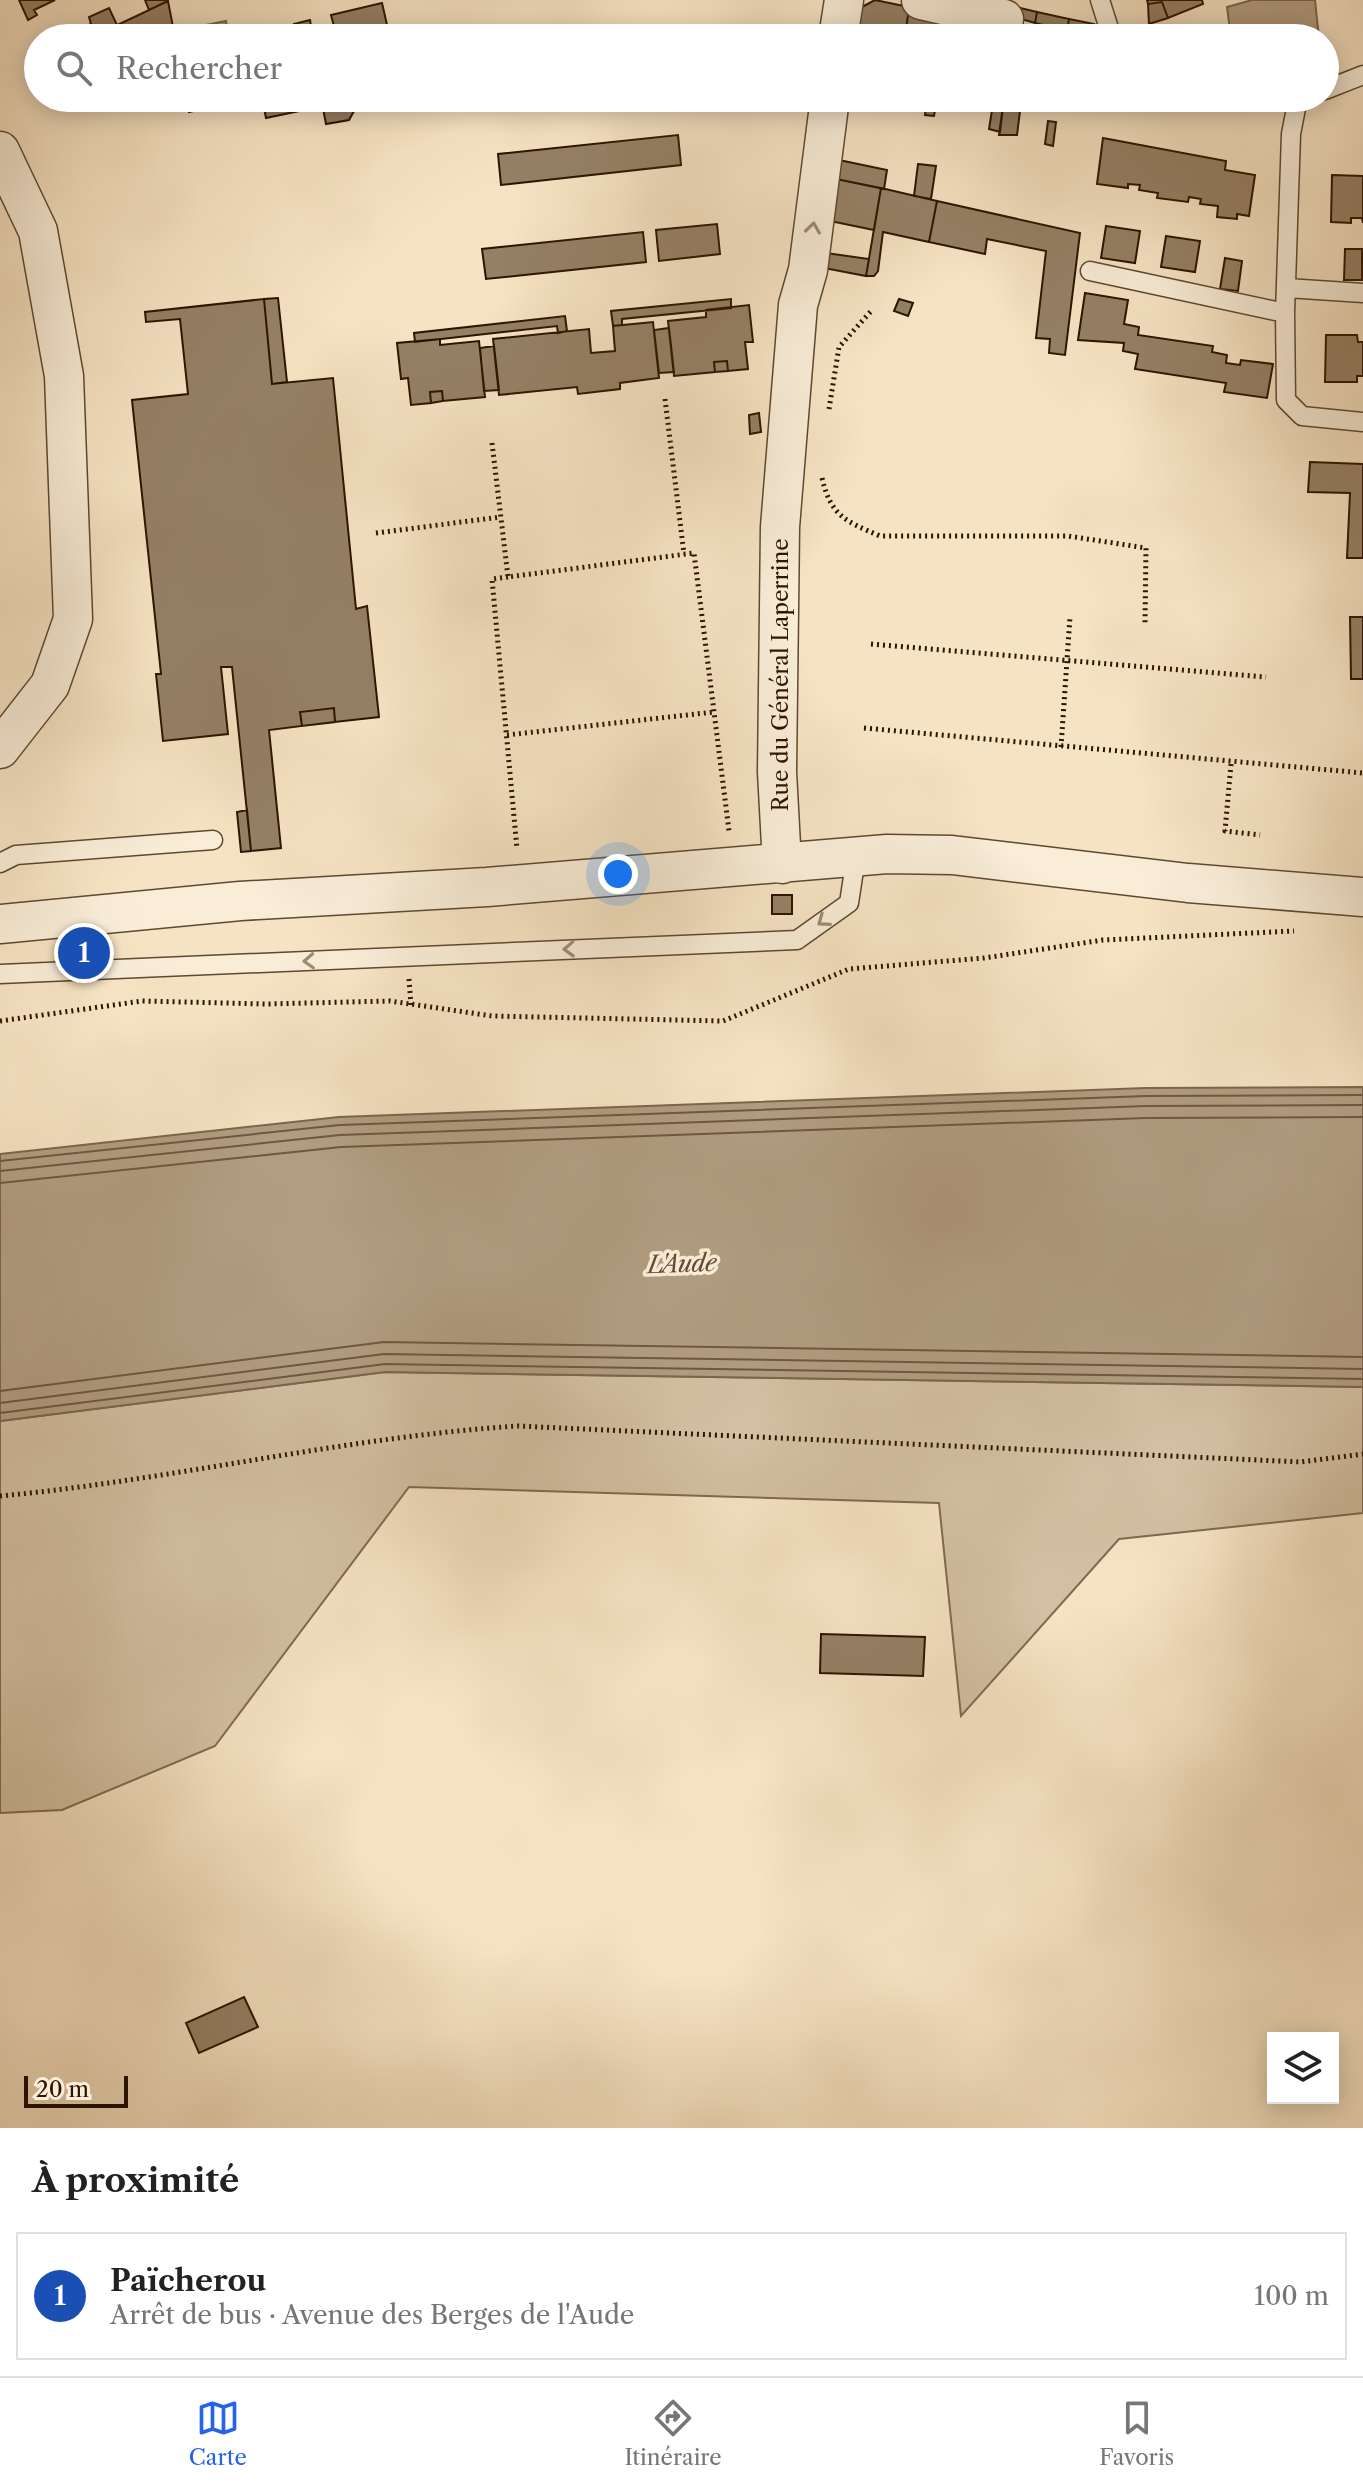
<!DOCTYPE html>
<html lang="fr">
<meta charset="utf-8">
<style>
:root{--surface:#fff;--page:#f6f6f6;--text:#222;--muted:#767676;--line:#e0e0e0;--accent:#2563eb}
body{margin:0;font-family:"Libre Caslon Text",serif;background:var(--page);color:var(--text)}
.controls{position:absolute;right:24px;bottom:24px;display:grid;overflow:hidden;border-radius:0px;box-shadow:0 4px 20px #0003}
.controls button{width:72px;height:72px;display:grid;place-items:center;padding:0;border:0;border-bottom:2px solid var(--line);background:var(--surface);color:var(--text);font:40px sans-serif}
.scale{position:absolute;left:24px;bottom:20px;width:104px;box-sizing:border-box;padding-left:8px;border:4px solid #2b1400;border-top:0;font-size:22px;line-height:28px;white-space:nowrap;color:#2b1400;-webkit-text-stroke:6px #f9edd8;paint-order:stroke}
.you{position:absolute;left:618px;top:874px;width:28px;height:28px;margin:-20px;border:6px solid #fff;border-radius:50%;background:#1a73e8;box-shadow:0 0 0 12px #1a73e833}
.badge{display:grid;place-items:center;width:52px;height:52px;border-radius:50%;background:var(--accent);color:#fff;font-size:26px;font-weight:700}
.pin{position:absolute;translate:-50% -50%;border:4px solid #fff;box-shadow:0 2px 8px #0006}
.list{margin:0;padding:0;list-style:none}
h2{display:flex;justify-content:space-between;align-items:center;height:104px;margin:0;padding:0 32px;font-size:34px}
h2 small{font-size:26px;font-weight:400;color:var(--muted)}
.list li{display:grid;grid-template-columns:52px 1fr auto;gap:24px;align-items:center;box-sizing:border-box;height:128px;margin:0 16px 16px;padding:0 16px;border:2px solid var(--line);border-radius:0px}
.list b{display:block;font-size:30px;white-space:nowrap}
.list p{margin:0;font-size:26px;white-space:nowrap;color:var(--muted)}
.list em{font-size:26px;font-style:normal;color:var(--muted)}
.icon{flex:none;width:44px;height:44px;fill:none;stroke:currentColor;stroke-width:2;stroke-linecap:round;stroke-linejoin:round}
.map{position:relative;flex:none;width:1363px;height:2128px;overflow:hidden}
.search{position:absolute;background:var(--surface);box-shadow:0 4px 20px #0003;left:24px;right:24px;top:24px;height:88px;display:flex;align-items:center;gap:20px;box-sizing:border-box;padding:0 28px;border-radius:44px;color:var(--muted);font-size:30px}
.sheet{height:248px;background:var(--surface)}
nav{display:flex;justify-content:space-around;align-items:center;box-sizing:border-box;height:112px;border-top:2px solid var(--line);background:var(--surface);font-size:22px;color:var(--muted)}
nav a{display:grid;justify-items:center;gap:4px}
nav .on{color:var(--accent)}
.map>svg:first-child{display:block}
</style>
<div class="map">
<svg width="1363" height="2128" viewBox="0 0 1363 2128">
<rect width="100%" height="100%" fill="#f6e3c3"/>
<filter id="stains"><feTurbulence type="fractalNoise" baseFrequency=".0025" numOctaves="4"/><feColorMatrix values="0 0 0 0 .2 0 0 0 0 .09 0 0 0 0 .02 0 0 0 .5 -.17"/></filter>
<radialGradient id="worn" r=".72"><stop offset=".6" stop-color="#630" stop-opacity="0"/><stop offset="1" stop-color="#630" stop-opacity=".3"/></radialGradient>
<!-- green -->
<path fill="#d3c0a2" stroke="#7f6a51" stroke-width="2" d="M385,1372L1363,1387V1513L1119,1539L961,1716L939,1503L409,1487L215,1746L62,1810L0,1813V1421Z"/>
<!-- water -->
<path fill="#b19d81" stroke="#7b664d" stroke-width="2" d="M1252,0H1315L1319,38H1231L1227,7Z
M226,21L229,38H193L191,28Z
M1363,1087V1387L385,1372L0,1421V1154L339,1117L1146,1088Z"/>
<g fill="none" stroke-linecap="round" stroke-linejoin="round">
<!-- shore -->
<path stroke="#6e5840" stroke-width="2" d="M0,1161L340,1125L1146,1096L1363,1095
M0,1171L340,1135L1146,1106L1363,1105
M0,1183L341,1147L1146,1118L1363,1117
M0,1391L384,1342L1363,1357
M0,1403L384,1354L1363,1369
M0,1413L385,1364L1363,1379"/>
</g>
<!-- building -->
<path fill="#958065" stroke="#2b1400" stroke-width="2" d="M19,0H55L34,10L37,15L28,20Z
M145,0H168V1L149,10Z
M875,0L909,7L905,38H856L860,8Z
M1147,0H1202L1203,4L1168,18L1162,2L1148,4Z
M168,1L173,27L151,38H90Z
M1162,2L1168,18L1149,24L1148,4Z
M382,3L390,38H337L331,15Z
M909,7L937,15L934,38H905Z
M1016,7L1037,12L1035,23L1014,17Z
M109,8L117,25L90,38H62L91,24L89,17Z
M1037,12L1069,19L1067,31L1035,23Z
M937,15L976,24L973,38H934Z
M1069,19L1094,24L1090,38H1066Z
M310,20L313,38H297L294,24Z
M976,24L1013,34V38H973Z
M186,98H204L210,107L189,112Z
M262,98H307L309,109L266,118Z
M321,98H443L412,106L406,100L354,111L349,120L326,124Z
M927,98H937L934,116L925,115Z
M1054,98L1052,110L1021,103L1017,135H999L1004,98Z
M993,104L1003,107L1000,132L989,129Z
M1048,121L1056,122L1053,146L1045,144Z
M678,135L681,165L501,185L498,154Z
M1103,138L1226,161L1225,170L1255,175L1249,216L1237,214V219L1217,217L1218,206L1200,204L1201,199L1189,197L1188,202L1157,198L1158,193L1139,190L1140,185L1128,184V188L1097,184Z
M839,160L887,170L884,189L836,179Z
M918,164L936,166L931,199L914,196Z
M1332,175L1363,176V223L1362,218H1351V223L1331,222Z
M836,179L881,188L874,230L830,221Z
M881,188L937,201L929,242L883,232L878,271L874,276H866Z
M937,201L1080,233L1065,355L1049,353L1050,339L1036,338L1046,251L987,239L985,254L929,242Z
M717,224L720,254L659,261L656,230Z
M1106,226L1140,231L1135,263L1101,258Z
M643,232L646,262L486,279L482,249Z
M1166,236L1200,241L1195,272L1161,267Z
M1345,249H1362V280H1344Z
M826,253L869,259L866,276L824,268Z
M1225,258L1242,261L1238,291L1220,289Z
M1085,293L1128,300L1124,324L1139,327L1138,335L1213,346L1212,352L1227,355L1226,363L1240,365L1241,360L1273,364L1267,398L1224,392L1226,383L1135,369L1138,354L1123,351L1124,343L1078,340Z
M278,298L287,382L272,384L264,299Z
M264,299L272,384L333,378L356,609L367,606L379,717L335,722L334,708L300,712L302,726L269,730L281,848L251,851L232,667H221L228,734L163,741L156,674H161L132,400L188,394L180,319L146,322L145,312Z
M731,299V308L622,319V325L613,326L611,311Z
M899,299L913,303L908,316L894,311Z
M749,305L753,342H745L748,369L728,371L727,361L714,362L715,372L674,376L668,321L706,317V310Z
M565,316L567,331L558,333L557,326L415,342L414,333Z
M653,322L659,378L620,383V389L578,394L577,387L499,395L493,339L589,329L591,353L615,351L613,326Z
M669,328L674,372L659,373L654,330Z
M1326,335H1357L1358,342H1363V376H1357V382H1325Z
M440,339V345L479,341L485,397L443,401L442,391L430,392L431,403L411,405L408,378L401,379L397,343Z
M494,346L499,390L484,391L480,348Z
M727,361L728,371L715,372L714,362Z
M442,391L443,401L431,403L430,392Z
M759,413L761,432L750,434L749,415Z
M1310,462L1363,464V558H1347L1350,493L1308,492Z
M1350,617H1363V679H1351Z
M334,708L335,722L302,726L300,712Z
M247,810L251,851L241,852L237,812Z
M772,895H792V914H772Z
M821,1634L925,1637L923,1676L820,1673Z
M244,1997L258,2027L199,2053L186,2023Z"/>
<g fill="none" stroke-linecap="round" stroke-linejoin="round">
<!-- service casing -->
<g stroke="#5e4831" stroke-width="21">
<path id="service" d="M1100,0L1112,38
M1325,90L1363,75
M1298,98L1291,134L1285,313L1286,400L1302,416L1363,422
M1090,271L1285,313
M1287,288L1363,293
M0,863L16,855L213,840
M0,974L797,940L849,903L856,857"/>
</g>
<!-- minor casing -->
<g stroke="#5e4831" stroke-width="41">
<path id="minor" d="M921,0L1004,19
M838,38L844,0
M0,151L38,231L64,376L73,619L50,685L0,749
M782,864L777,772L780,527L798,305L808,270L830,98
M0,924L240,901L487,887L887,854L952,855L1188,883L1363,897"/>
</g>
<!-- path -->
<path stroke="#2b1400" stroke-width="5" stroke-dasharray="2 4" stroke-linecap="butt" d="M665,399L684,554
M829,409L839,347L872,310
M492,443L508,577L694,553L729,831
M822,478C831,516 845,521 880,536H1068L1146,548L1145,623
M376,533L501,517
M508,577L492,579L517,849
M871,644L1266,677
M864,728L1363,773
M507,735L714,712
M1061,747L1070,617
M1231,764L1225,831L1260,835
M409,979L411,1005
M0,1021L142,1001L266,1004L390,1001L492,1016L723,1021L849,969L984,958L1103,940L1294,931
M0,1496C174,1480 344,1437 518,1426L1301,1462L1363,1454"/>
<!-- service -->
<use href="#service" stroke="#f9edd8" stroke-width="18"/>
<!-- minor -->
<use href="#minor" stroke="#f9edd8" stroke-width="38"/>
</g>
<!-- one-way arrows -->
<defs><path id="oneway-chevron" d="M-2-3.5L2.5 0L-2 3.5" fill="none" stroke-width="1.6" stroke-linecap="round" stroke-linejoin="round" transform="scale(2)"/></defs>
<g stroke="#9c8b77">
<use href="#oneway-chevron" transform="translate(813 228) rotate(-82)"/>
<use href="#oneway-chevron" transform="translate(823 921) rotate(144)"/>
<use href="#oneway-chevron" transform="translate(569 949) rotate(178)"/>
<use href="#oneway-chevron" transform="translate(309 961) rotate(177)"/>
</g>
<g text-anchor="middle" stroke-width="7" stroke-linejoin="round" paint-order="stroke">
<!-- street labels -->
<g font-size="22" fill="#2b1400" stroke="#f9edd8">
<text transform="translate(780 675) rotate(-90)" y="8">Rue du Général Laperrine</text>
</g>
<!-- water labels -->
<g font-size="24" font-style="italic" fill="#614b34" stroke="#f9edd8">
<text transform="translate(682 1264) rotate(-2)" y="8">L'Aude</text>
</g>
</g>
<rect width="100%" height="100%" filter="url(#stains)"/>
<rect width="100%" height="100%" fill="url(#worn)"/>
</svg>
<div class="controls">
<button><svg class="icon" aria-label="layers" viewBox="0 0 24 24"><path d="M12 4l9 5-9 5-9-5zM3 14l9 5 9-5"/></svg></button>
</div>
<div class="scale">20 m</div>
<div class="you"></div>
<div class="pin badge" style="left:84px;top:953px;background:#1a4fb4">1</div>
<div class="search"><svg class="icon" aria-label="search" viewBox="0 0 24 24"><circle cx="10" cy="10" r="6"/><path d="M15 15l6 6"/></svg>Rechercher</div>
</div>
<section class="sheet">
<h2>À proximité<small></small></h2>
<ul class="list">
<li><span class="badge" style="background:#1a4fb4">1</span><div><b>Païcherou</b><p>Arrêt de bus · Avenue des Berges de l'Aude</p></div><em>100 m</em></li>
</ul>
</section>
<nav>
<a class="on"><svg class="icon" aria-label="map" viewBox="0 0 24 24"><path d="M3 6l6-2 6 2 6-2v14l-6 2-6-2-6 2zM9 4v14M15 6v14"/></svg>Carte</a>
<a><svg class="icon" aria-label="directions" viewBox="0 0 24 24"><path d="M12 3l9 9-9 9-9-9zM9 14v-3h6M13 9l2 2-2 2"/></svg>Itinéraire</a>
<a><svg class="icon" aria-label="saved" viewBox="0 0 24 24"><path d="M7 4h10v16l-5-4-5 4z"/></svg>Favoris</a>
</nav>
